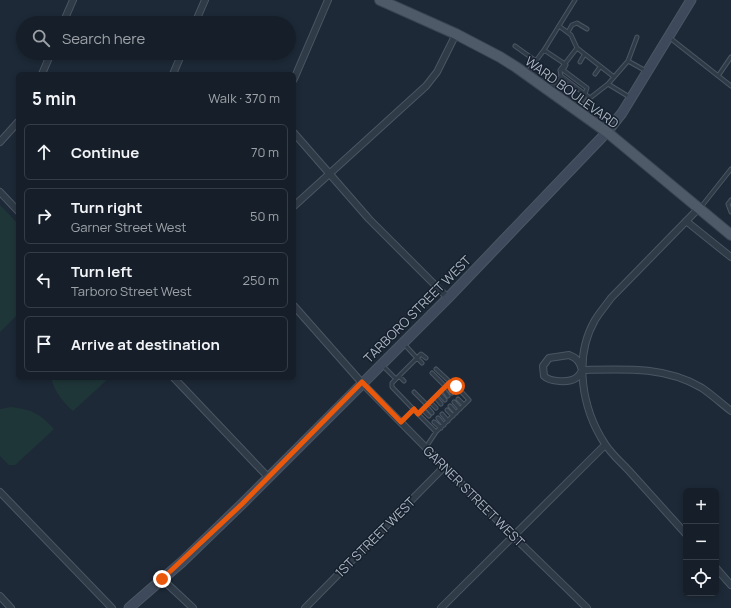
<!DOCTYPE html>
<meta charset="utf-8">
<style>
:root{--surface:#161f29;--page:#232c35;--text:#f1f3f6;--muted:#9ea2a8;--line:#353d46}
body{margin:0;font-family:Manrope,sans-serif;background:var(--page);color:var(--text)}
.controls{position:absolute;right:12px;bottom:12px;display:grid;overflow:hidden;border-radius:6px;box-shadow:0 2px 6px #0003}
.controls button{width:36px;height:36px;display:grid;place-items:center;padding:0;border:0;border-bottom:1px solid var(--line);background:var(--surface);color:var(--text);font:20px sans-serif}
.stop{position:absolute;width:12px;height:12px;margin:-9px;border:3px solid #ea580c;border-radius:50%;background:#fff}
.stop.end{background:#ea580c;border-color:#fff;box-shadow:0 1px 4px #0008}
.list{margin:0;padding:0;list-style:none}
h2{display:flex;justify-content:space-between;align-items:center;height:52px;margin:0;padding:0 16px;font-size:17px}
h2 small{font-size:13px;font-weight:400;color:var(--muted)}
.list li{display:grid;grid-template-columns:26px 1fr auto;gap:12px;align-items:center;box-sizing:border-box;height:56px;margin:0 8px 8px;padding:0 8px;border:1px solid var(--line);border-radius:6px}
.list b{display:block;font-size:15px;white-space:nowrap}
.list p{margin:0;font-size:13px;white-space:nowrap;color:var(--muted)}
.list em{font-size:13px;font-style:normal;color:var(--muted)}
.icon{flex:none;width:22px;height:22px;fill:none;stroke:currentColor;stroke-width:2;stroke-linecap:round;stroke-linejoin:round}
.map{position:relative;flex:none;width:731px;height:608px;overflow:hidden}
.search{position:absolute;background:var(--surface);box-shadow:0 2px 6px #0003;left:16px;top:16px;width:280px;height:44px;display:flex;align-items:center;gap:10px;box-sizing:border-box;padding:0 14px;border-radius:22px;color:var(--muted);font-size:15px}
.panel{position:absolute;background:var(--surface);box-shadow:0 2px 6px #0003;left:16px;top:72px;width:280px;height:308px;border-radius:6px}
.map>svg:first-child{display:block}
</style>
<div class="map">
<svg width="731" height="608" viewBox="0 0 731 608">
<rect width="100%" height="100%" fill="#1d2937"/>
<!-- green -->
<path fill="#1f3638" d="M0,205L18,224V314L0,332Z
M51,378H109L73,411C62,401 55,392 51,378Z
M11,407C33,410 39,413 54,429L15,465H9L0,456V409Z"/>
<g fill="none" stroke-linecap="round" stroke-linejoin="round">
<!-- lane casing -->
<g stroke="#4b5663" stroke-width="5">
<path id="lane" d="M559,26L571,35L577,48
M568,32L572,25L577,23L587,29
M670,38L731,86
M515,46L536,61
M544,50L575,0
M628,61L646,71
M580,62L584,55
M566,65L563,70L587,88L585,94
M527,73L544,50L565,64
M595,74L600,67
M718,76L731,57
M608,84L590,98L561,76L560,70L577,48L614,77
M551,89L561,76
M631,98L608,84L628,61L637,37
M577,109L586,95
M731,200L728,204L731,212
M701,207L731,169
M404,344L417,358L392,383V387L418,414L450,382L436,369
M422,363L417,358L421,354L426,358
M383,366L396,379
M432,373L452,393
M399,376L404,381
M443,389L448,396
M414,392L427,405
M439,393L445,400
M435,397L441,404
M458,399L464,405
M430,402L436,408
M454,402L460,409
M426,406L432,413
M450,406L456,413
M423,410L429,416
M447,410L453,416
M418,414L436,432
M442,414L448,421
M438,418L444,425
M401,422L414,409
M434,422L441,428
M426,447L436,432L469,400L456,386L450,382"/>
</g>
<!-- street casing -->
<g stroke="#4b5663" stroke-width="8">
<path id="street" d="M63,23L73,0
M195,23L205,0
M42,74L51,53
M173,74L182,53
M294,79L328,0
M294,133L369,219L448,298
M0,142L18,122
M0,192L18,211
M294,206L426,86L437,72L456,34
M686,221L731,257
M294,306L362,383L513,536L587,608
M569,355C577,358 580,362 582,370C581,373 579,376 576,378C569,383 550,382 544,376L543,366L549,358Z
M582,370C623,369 665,366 702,388C712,395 721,403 731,411
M174,378L268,477
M0,492L112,608
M686,534C668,514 650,494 631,473C623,464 612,455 605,444C582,409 573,358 595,320C600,312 606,305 611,298L699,208
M716,568L731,585
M162,579L193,608
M0,596L11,608
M305,608L445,466
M441,608L605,445"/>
</g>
<!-- secondary casing -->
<g stroke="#4b5663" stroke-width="11">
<path id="secondary" d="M129,608L182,562L242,504L448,298L607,132L622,113L691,0"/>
</g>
<!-- primary casing -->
<g stroke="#3a4451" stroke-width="12">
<path id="primary" d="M380,0L456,34L500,57L516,67L607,132L731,235"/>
</g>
<!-- lane -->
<use href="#lane" stroke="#303b48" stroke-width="3"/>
<!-- street -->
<use href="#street" stroke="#303b48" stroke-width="6"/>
<!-- secondary -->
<use href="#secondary" stroke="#3e4a5b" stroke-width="9"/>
<!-- primary -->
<use href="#primary" stroke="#4e5a68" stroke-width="10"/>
</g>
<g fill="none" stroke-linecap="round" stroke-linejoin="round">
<!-- route -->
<path stroke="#ea580c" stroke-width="5" d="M162,579L242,504L362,382L401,422L414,409L418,414L450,382L456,386"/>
</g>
<g text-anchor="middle" stroke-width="3" stroke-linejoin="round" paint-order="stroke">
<!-- street labels -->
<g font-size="13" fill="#aab6c5" stroke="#16202c">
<text transform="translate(572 92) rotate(36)" y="5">WARD BOULEVARD</text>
<text transform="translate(417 309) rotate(-45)" y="5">TARBORO STREET WEST</text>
<text transform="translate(474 496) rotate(45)" y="5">GARNER STREET WEST</text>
<text transform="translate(375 537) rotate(-45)" y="5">1ST STREET WEST</text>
</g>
</g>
</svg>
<div class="controls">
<button>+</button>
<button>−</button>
<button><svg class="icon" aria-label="locate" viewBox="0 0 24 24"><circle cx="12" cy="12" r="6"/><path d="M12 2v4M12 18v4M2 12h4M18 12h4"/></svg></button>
</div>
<div class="stop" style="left:456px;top:386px"></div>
<div class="stop end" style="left:162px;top:579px"></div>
<div class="search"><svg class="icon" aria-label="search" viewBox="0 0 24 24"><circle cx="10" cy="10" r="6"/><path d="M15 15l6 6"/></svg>Search here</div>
<section class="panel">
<h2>5 min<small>Walk · 370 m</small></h2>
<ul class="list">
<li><svg class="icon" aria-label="ahead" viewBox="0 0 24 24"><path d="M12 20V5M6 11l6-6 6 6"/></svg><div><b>Continue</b></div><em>70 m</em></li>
<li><svg class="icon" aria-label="right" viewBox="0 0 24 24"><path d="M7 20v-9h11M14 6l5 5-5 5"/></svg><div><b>Turn right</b><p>Garner Street West</p></div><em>50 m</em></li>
<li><svg class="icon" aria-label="left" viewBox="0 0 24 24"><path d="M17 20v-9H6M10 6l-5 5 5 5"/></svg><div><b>Turn left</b><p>Tarboro Street West</p></div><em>250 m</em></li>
<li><svg class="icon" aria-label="arrive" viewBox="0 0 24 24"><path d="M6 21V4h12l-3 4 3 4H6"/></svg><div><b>Arrive at destination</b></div></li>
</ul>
</section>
</div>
